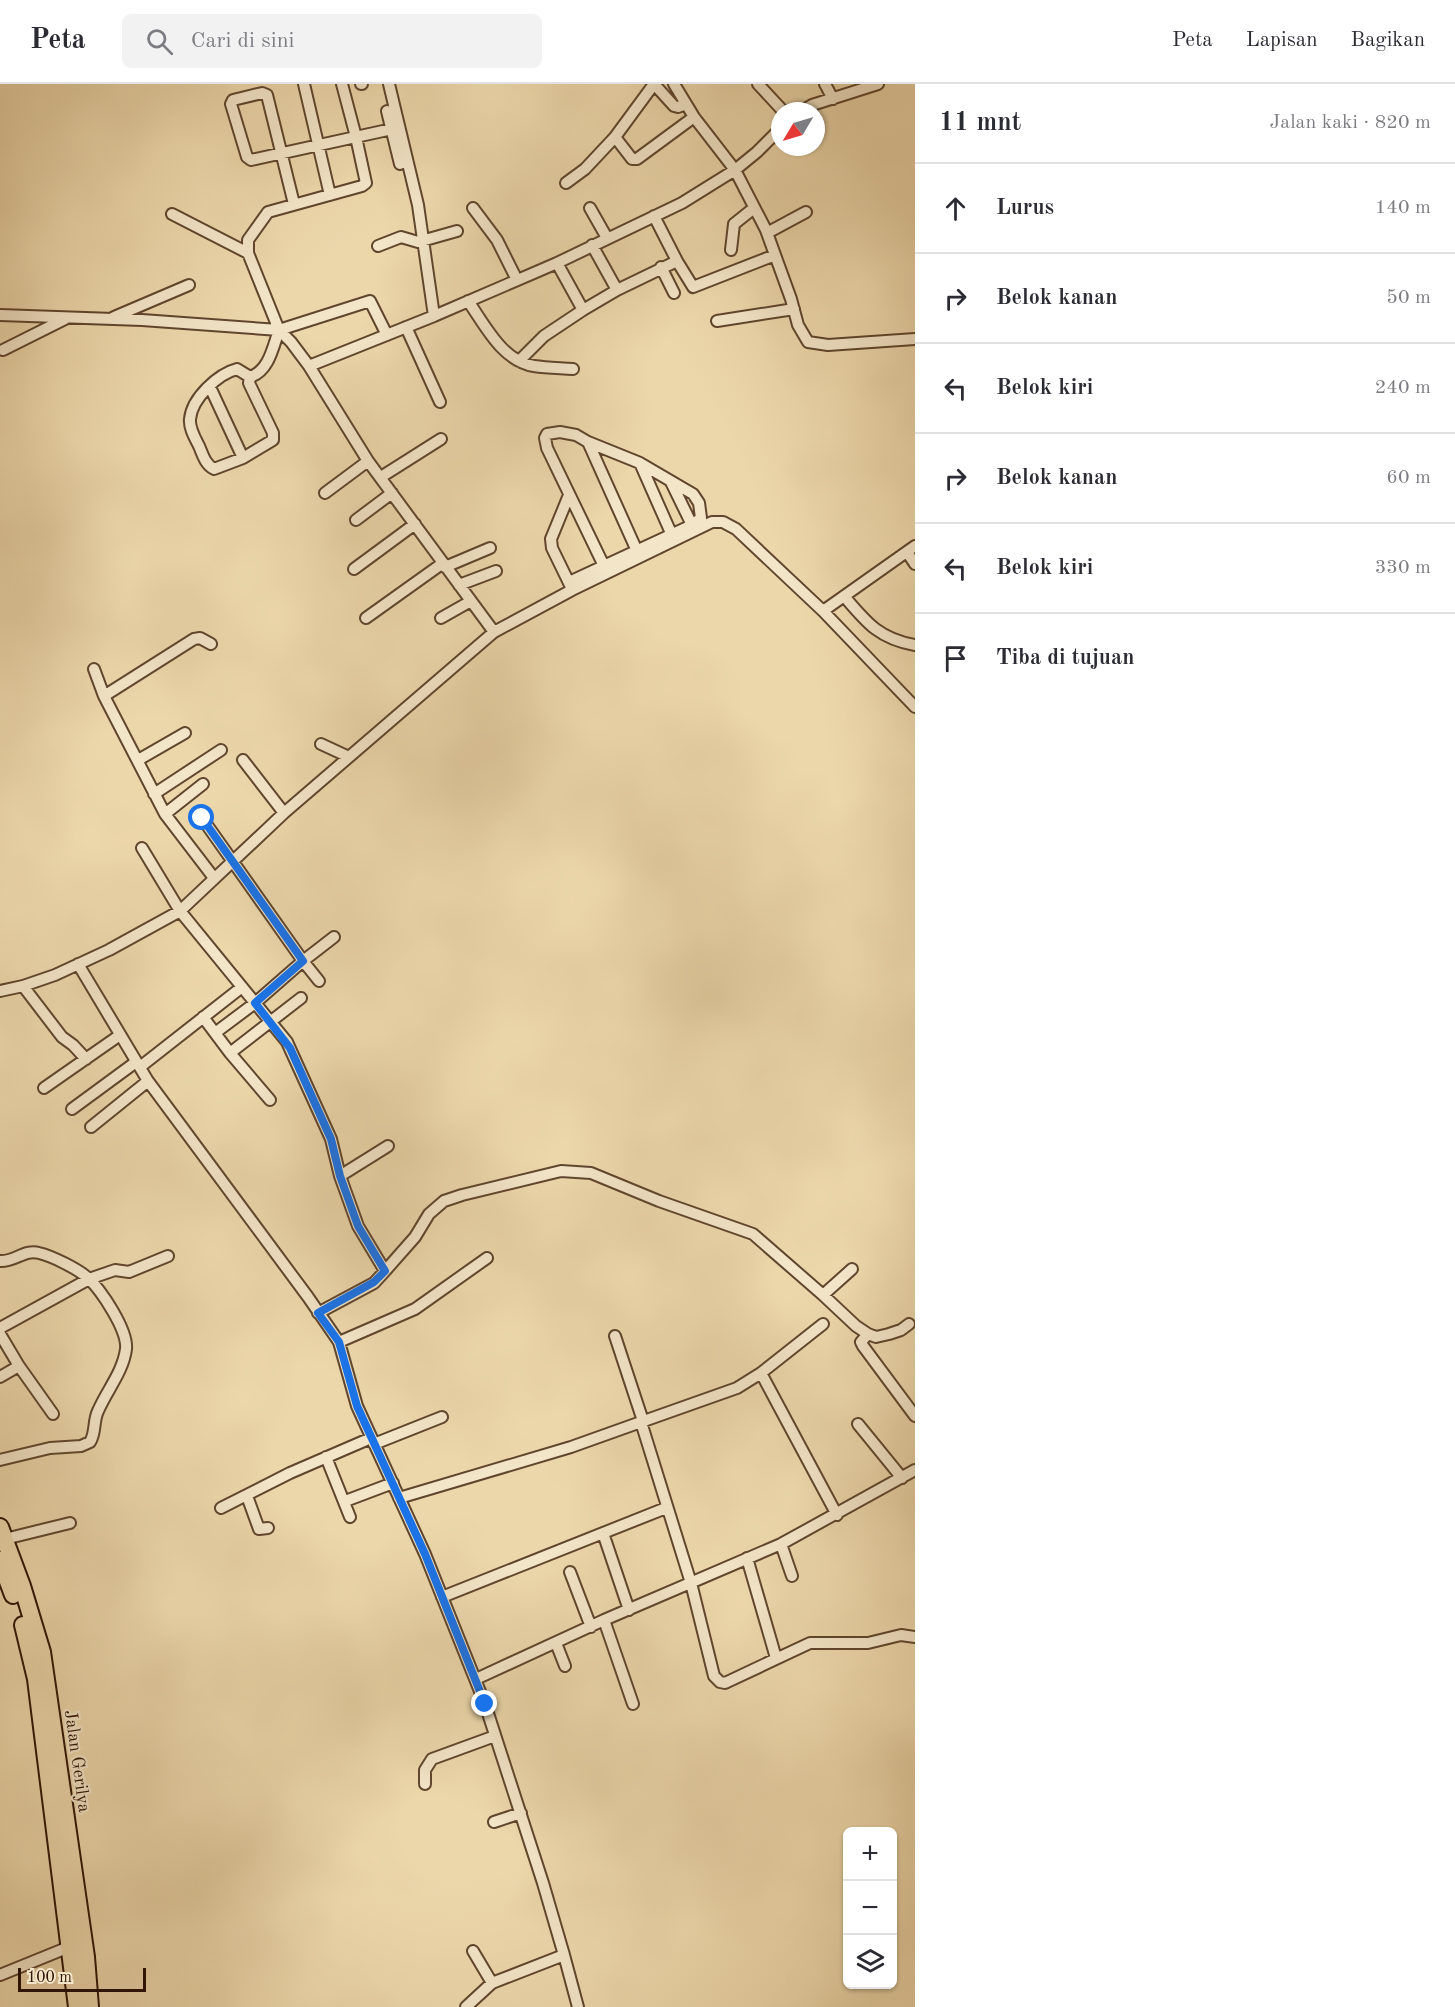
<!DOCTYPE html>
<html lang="id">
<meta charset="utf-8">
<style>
:root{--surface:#fff;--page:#f2f2f3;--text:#2b2b33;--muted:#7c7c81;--line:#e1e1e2}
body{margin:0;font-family:"Old Standard TT",serif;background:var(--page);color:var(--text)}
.controls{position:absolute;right:18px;bottom:18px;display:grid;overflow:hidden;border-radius:9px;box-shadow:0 2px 4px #0004}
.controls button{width:54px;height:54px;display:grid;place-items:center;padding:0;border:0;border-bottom:2px solid var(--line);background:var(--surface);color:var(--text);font:30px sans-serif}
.compass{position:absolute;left:771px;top:18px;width:54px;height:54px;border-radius:50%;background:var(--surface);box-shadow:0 2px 4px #0004;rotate:232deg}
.scale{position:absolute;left:18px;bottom:15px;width:128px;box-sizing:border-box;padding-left:6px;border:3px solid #311605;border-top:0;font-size:16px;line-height:21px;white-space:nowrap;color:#311605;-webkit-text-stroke:4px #f3e5c8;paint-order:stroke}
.stop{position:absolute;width:18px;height:18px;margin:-14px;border:4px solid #1a73e8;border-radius:50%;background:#fff}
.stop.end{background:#1a73e8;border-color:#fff;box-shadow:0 2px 6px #0008}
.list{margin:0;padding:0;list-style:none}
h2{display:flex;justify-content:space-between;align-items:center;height:78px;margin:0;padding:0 24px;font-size:26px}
h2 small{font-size:20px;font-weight:400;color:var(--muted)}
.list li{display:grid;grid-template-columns:39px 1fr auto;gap:18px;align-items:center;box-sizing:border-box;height:90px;padding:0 24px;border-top:2px solid var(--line)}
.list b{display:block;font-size:22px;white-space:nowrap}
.list em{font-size:20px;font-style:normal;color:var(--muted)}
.icon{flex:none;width:33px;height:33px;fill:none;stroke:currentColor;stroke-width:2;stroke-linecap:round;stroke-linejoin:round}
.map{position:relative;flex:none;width:915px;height:1923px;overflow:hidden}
header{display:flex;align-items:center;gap:36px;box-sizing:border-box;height:84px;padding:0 30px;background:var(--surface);border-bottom:2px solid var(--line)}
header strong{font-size:28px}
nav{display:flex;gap:33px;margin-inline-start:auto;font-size:21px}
.search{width:420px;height:54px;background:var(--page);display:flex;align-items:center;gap:15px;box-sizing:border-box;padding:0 21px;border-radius:9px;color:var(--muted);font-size:22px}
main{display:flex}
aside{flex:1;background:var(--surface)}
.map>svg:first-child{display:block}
</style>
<header>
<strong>Peta</strong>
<div class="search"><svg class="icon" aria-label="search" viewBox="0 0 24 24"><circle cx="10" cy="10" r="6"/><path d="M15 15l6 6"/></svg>Cari di sini</div>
<nav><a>Peta</a><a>Lapisan</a><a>Bagikan</a></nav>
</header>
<main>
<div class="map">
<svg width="915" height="1923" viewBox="0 0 915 1923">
<rect width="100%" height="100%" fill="#ecd7ab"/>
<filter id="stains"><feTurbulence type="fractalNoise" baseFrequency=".00333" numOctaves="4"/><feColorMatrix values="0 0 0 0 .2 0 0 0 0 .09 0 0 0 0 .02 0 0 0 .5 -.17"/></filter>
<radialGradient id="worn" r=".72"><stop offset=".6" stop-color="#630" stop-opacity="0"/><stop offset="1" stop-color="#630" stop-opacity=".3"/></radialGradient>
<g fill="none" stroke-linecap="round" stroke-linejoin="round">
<!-- minor casing -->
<g stroke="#60462e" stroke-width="14">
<path id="minor" d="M304,0L330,111
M361,0H362
M654,0L615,53L632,75H637L694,33
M654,0L674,22L678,23L686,20
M674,0L694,33L735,86L757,68L780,45
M758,0L783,27
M825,0L833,15
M387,27L400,80
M802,27L812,21L878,0
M566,99L585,85L615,53
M294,120L267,11L262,9L233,16L231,20L247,73L251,76L392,45
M473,124L497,156L517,196
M590,124L607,154
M172,130L248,169
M654,132L677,177L693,203L775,171
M767,149L806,128
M592,161L617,206
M378,162L401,153L418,158L457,147
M731,166L734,140L754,124
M557,179L583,226
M661,183L674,209
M468,217C485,241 502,277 534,282C547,284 560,284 573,285
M0,231L142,236L279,246L291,258L309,282L368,377L494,548
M434,232L557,179L682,119L735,86L766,146L791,215L798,241L808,258L828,261L915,255
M114,233L189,201
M717,237L794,225
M406,243L440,318
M279,246L370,217L387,251
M3,266L65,235
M519,277L544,252L583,226L617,206L677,177
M309,282L434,232L418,121L389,0
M250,293L237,285C218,290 192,314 190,335C189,344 195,354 199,362C203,371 205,380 214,385L243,374L273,356V349L249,299L250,293C269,287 273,263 279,246L248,169V156L268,128L362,102L366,99L356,53L342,0
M210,303L243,374
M588,358L637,467
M640,379L671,449
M381,393L441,355
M671,398L692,441
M325,409L368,377
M569,411L551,455L552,464L572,505
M356,436L392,409
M907,468L915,480
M445,483L490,464
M354,485L415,440
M569,498L692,441L701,434L699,419L693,410L640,379L588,358L576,351L560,348L547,350L545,354L547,364L604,482
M459,501L496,487
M844,512C866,538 879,555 915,561
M823,527L915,623
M366,534L443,479
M441,534L471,517
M211,560L200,554L194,555L104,612L165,730L214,794
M94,585L104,612
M321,660L349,673
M138,676L185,649
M243,676L284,729
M154,710L221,666
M165,730L203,700
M202,734L303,877L255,919L215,949
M142,764L180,827L287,958L331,1055L340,1092L358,1142L385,1187L374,1199L318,1229
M78,880L148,997L308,1213L339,1258L357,1322L425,1470L485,1620L543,1799L564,1871L492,1899L466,1923
M319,897L303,877L334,853
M23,902L62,953L73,961L86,975
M0,907L23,902L55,891L109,866L180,827L284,729L494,548L572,506L712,438H723L736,445L823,527L915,462
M203,933L230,969
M140,983L242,903
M44,1004L120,951
M270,1016L230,969L301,914
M72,1025L136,978
M91,1043L148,997
M340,1092L388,1062
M0,1177C15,1178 24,1165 39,1169C52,1172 78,1185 88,1194C101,1206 128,1246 126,1265C123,1288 107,1306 98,1327C93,1337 96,1349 90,1358L81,1362L50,1364L0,1376
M385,1187L415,1153L429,1130L444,1117L462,1111L561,1087L591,1089L659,1117L753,1150L823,1211L856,1242L868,1250L876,1253L889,1250L901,1246L909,1240
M823,1211L852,1185
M823,1240L761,1289L737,1304L641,1338L691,1499L714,1592L720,1598L725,1599L810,1559H868L901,1551L915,1553
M0,1244L89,1195L115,1186L129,1188L168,1172
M0,1250L19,1282L53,1330
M868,1250L861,1258L863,1262L915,1332
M615,1252L643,1337
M339,1258L415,1225L487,1174
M761,1289L837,1431
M0,1293L19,1282
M858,1340L902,1394
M374,1360L442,1333
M326,1373L350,1433
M247,1412L259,1445L268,1444
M399,1414L571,1363L641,1338
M348,1416L393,1399
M221,1424L290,1389L371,1354
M603,1449L629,1526
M5,1455L70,1439
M781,1460L792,1492
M747,1474L776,1574
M570,1488L591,1543
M442,1513L666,1424
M604,1536L633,1620
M556,1559L565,1582
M476,1595L604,1536L781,1460L915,1386
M425,1700V1686L432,1675L495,1652
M494,1738L521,1729
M473,1867L492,1899
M564,1871L578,1923
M0,1891L69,1863"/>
</g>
<!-- trunk casing -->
<g stroke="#311605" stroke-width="20">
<path id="trunk" d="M0,1443L22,1502L42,1568L86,1873L90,1923
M0,1476L13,1511
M23,1541L36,1595L77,1923"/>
</g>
<!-- minor -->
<use href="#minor" stroke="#f3e5c8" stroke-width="10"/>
<!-- trunk -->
<use href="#trunk" stroke="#ecd7ab" stroke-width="16"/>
</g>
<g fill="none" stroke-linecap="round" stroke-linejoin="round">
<!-- route -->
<path stroke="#1a73e8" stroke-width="8" d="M202,734L303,877L255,919L290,964L331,1055L340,1092L358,1142L385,1187L374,1198L318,1229L339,1258L357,1322L425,1470L485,1620"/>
</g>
<g text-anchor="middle" stroke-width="4.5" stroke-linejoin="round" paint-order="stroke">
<!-- street labels -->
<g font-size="18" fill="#311605" stroke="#f3e5c8">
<text transform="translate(78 1677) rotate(82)" y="6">Jalan Gerilya</text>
</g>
</g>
<rect width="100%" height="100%" filter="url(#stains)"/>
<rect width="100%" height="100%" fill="url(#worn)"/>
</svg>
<div class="controls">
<button>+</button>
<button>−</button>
<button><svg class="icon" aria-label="layers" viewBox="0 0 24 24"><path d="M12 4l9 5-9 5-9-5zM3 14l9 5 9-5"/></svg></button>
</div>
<svg class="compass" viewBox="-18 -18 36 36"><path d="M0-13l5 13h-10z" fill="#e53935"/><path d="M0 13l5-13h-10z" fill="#7c7c81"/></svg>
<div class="scale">100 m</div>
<div class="stop" style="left:202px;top:734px"></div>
<div class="stop end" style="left:485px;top:1620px"></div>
</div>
<aside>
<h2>11 mnt<small>Jalan kaki · 820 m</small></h2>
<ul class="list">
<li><svg class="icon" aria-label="ahead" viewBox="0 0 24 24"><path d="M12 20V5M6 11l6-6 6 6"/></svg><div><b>Lurus</b></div><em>140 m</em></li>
<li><svg class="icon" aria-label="right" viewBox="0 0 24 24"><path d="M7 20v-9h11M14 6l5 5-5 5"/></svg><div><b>Belok kanan</b></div><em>50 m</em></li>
<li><svg class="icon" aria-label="left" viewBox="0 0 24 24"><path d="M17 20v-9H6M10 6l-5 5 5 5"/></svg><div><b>Belok kiri</b></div><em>240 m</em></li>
<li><svg class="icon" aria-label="right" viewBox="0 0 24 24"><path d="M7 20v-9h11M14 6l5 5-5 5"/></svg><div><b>Belok kanan</b></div><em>60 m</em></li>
<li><svg class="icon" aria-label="left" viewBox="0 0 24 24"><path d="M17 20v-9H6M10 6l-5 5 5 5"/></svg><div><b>Belok kiri</b></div><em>330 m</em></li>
<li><svg class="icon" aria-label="arrive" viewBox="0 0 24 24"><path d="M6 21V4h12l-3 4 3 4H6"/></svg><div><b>Tiba di tujuan</b></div></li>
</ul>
</aside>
</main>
